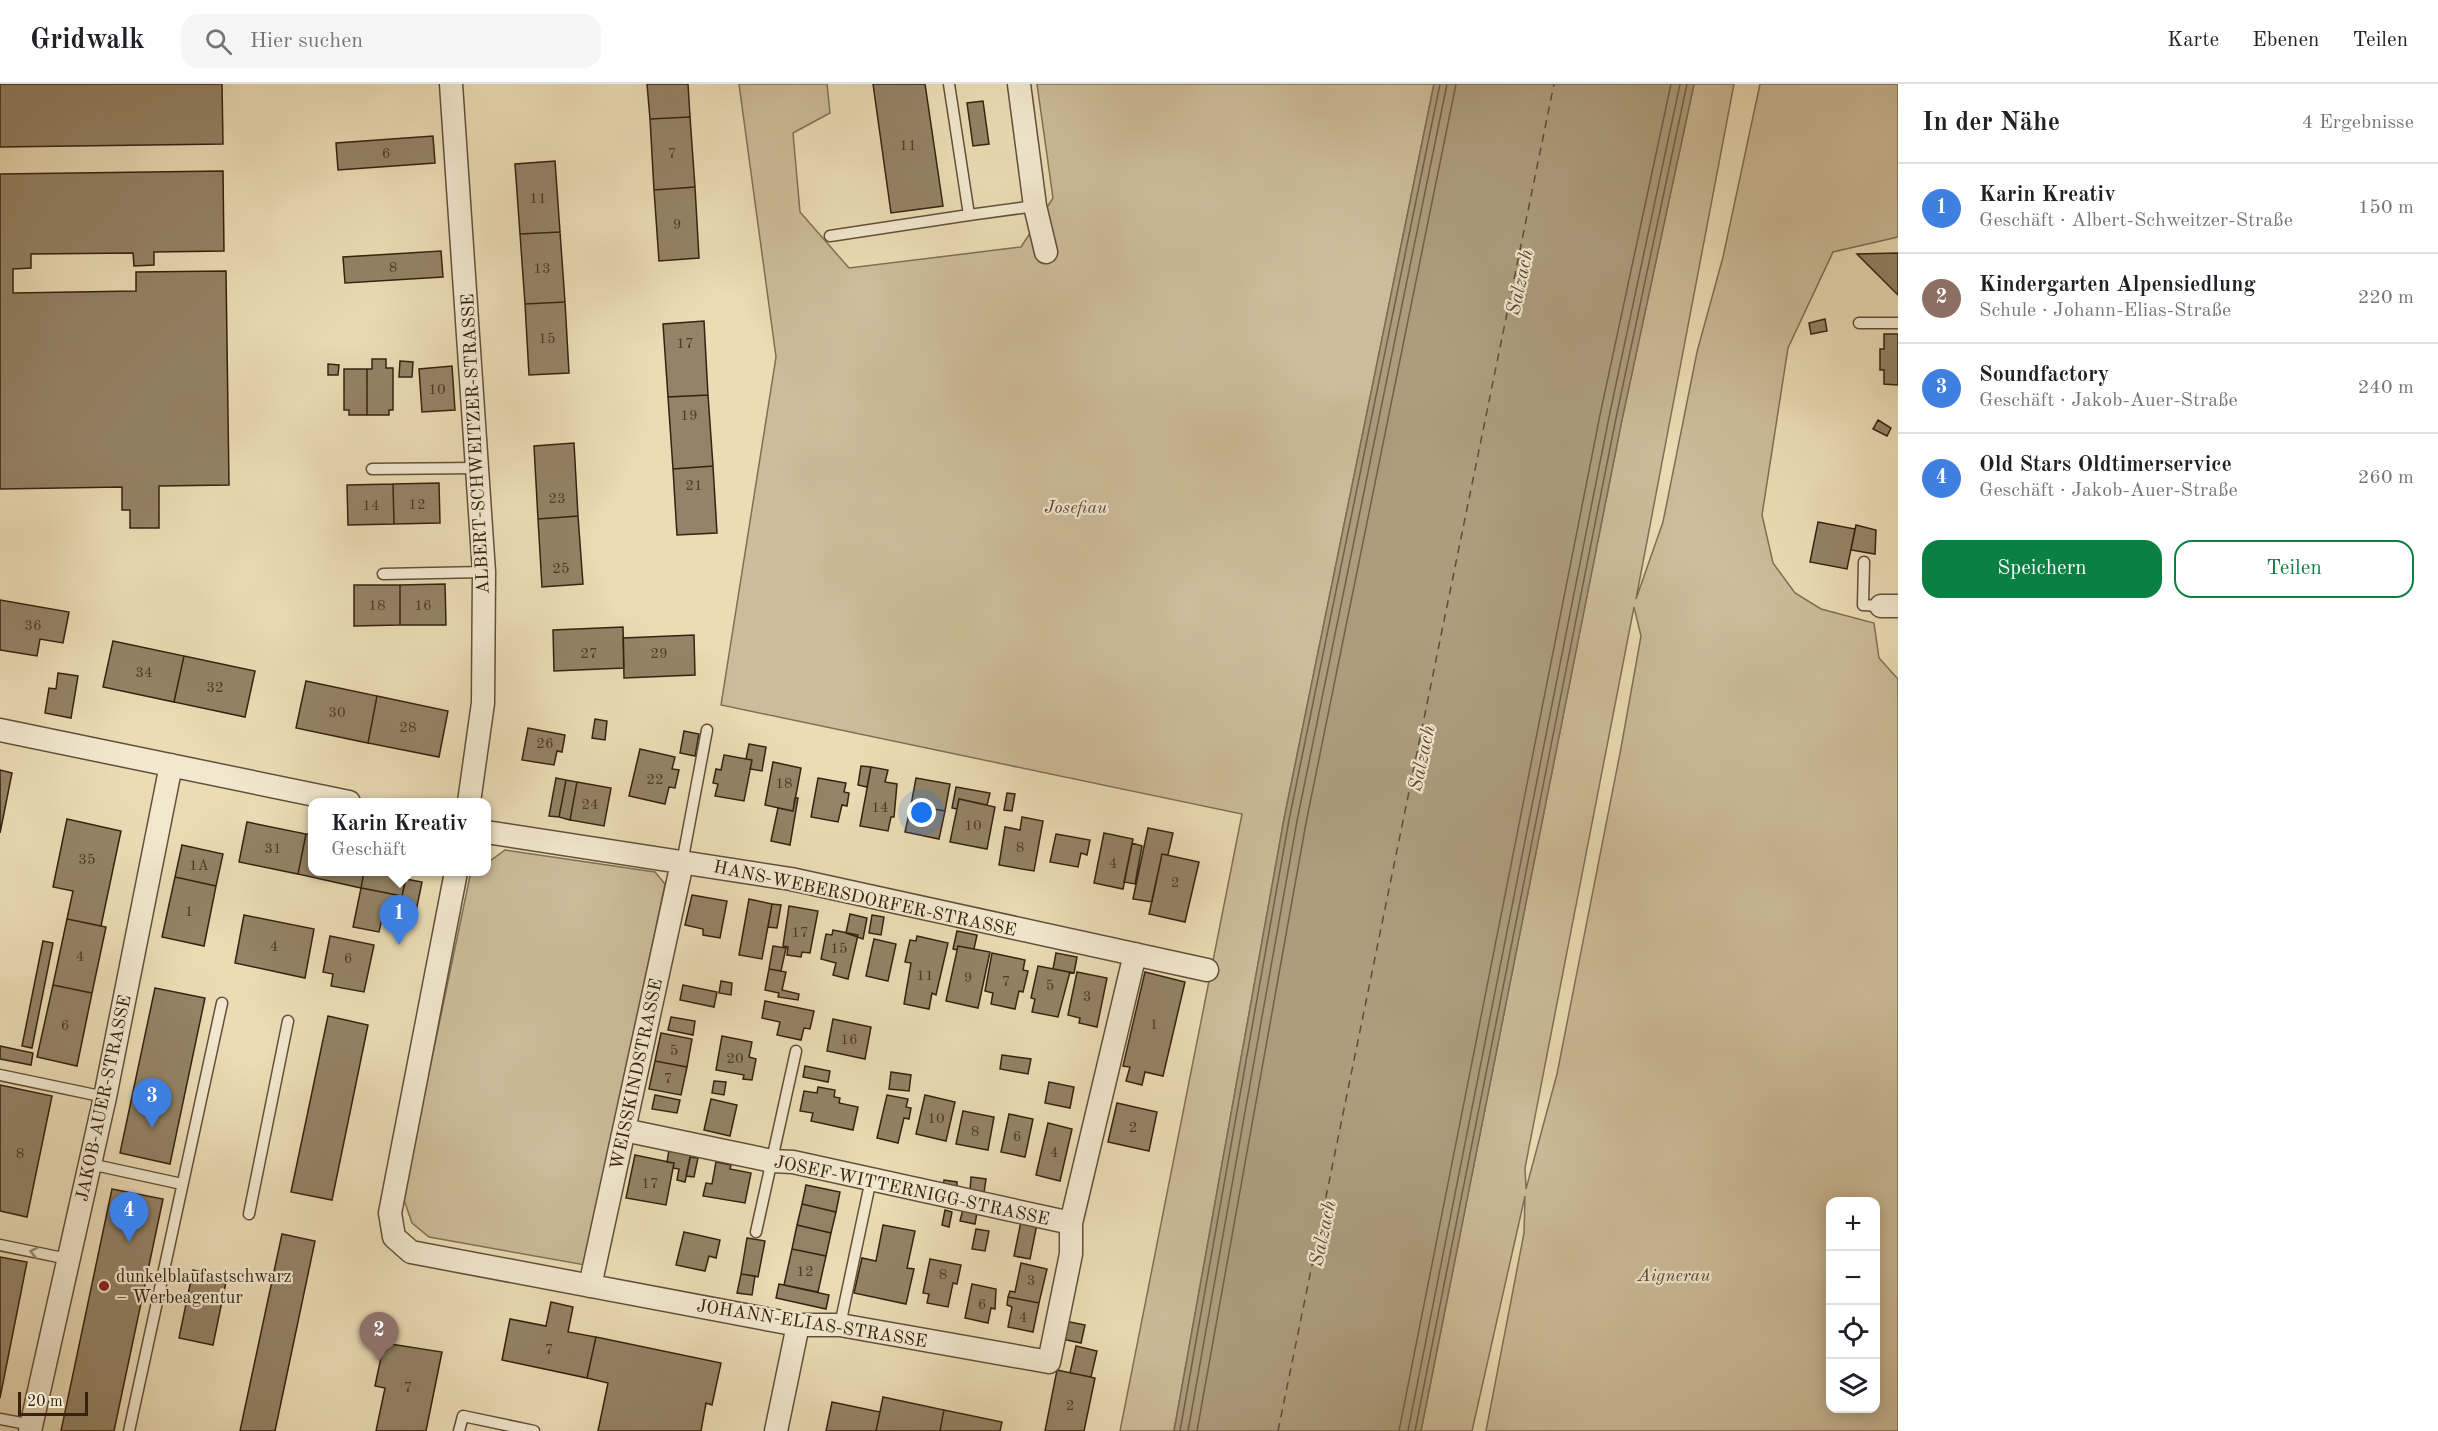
<!DOCTYPE html>
<html lang="de">
<meta charset="utf-8">
<style>
:root{--surface:#fff;--page:#f6f6f6;--text:#202124;--muted:#757577;--line:#e0e0e0;--accent:#0b8043}
body{margin:0;font-family:"Old Standard TT",serif;background:var(--page);color:var(--text)}
.controls{position:absolute;right:18px;bottom:18px;display:grid;overflow:hidden;border-radius:12px;box-shadow:0 3px 15px #0003}
.controls button{width:54px;height:54px;display:grid;place-items:center;padding:0;border:0;border-bottom:2px solid var(--line);background:var(--surface);color:var(--text);font:30px sans-serif}
.scale{position:absolute;left:18px;bottom:15px;width:70px;box-sizing:border-box;padding-left:6px;border:3px solid #352210;border-top:0;font-size:16px;line-height:21px;white-space:nowrap;color:#352210;-webkit-text-stroke:4px #f2e8cf;paint-order:stroke}
.you{position:absolute;left:922px;top:729px;width:21px;height:21px;margin:-15px;border:4px solid #fff;border-radius:50%;background:#1a73e8;box-shadow:0 0 0 9px #1a73e833}
.badge{display:grid;place-items:center;width:39px;height:39px;border-radius:50%;background:var(--accent);color:#fff;font-size:20px;font-weight:700}
.pin{position:absolute;translate:-50% -50px;filter:drop-shadow(0 2px 3px #0008)}
.pin::after{content:'';position:absolute;top:32px;width:21px;height:18px;background:inherit;clip-path:polygon(0 0,100% 0,50% 100%)}
.popup{position:absolute;left:308px;top:714px;width:183px;height:78px;box-sizing:border-box;display:grid;place-content:center;border-radius:12px;background:var(--surface);filter:drop-shadow(0 2px 4px #0005);font-size:20px;white-space:nowrap;color:var(--muted)}
.popup b{font-size:22px;color:var(--text)}
.popup::after{content:'';position:absolute;left:50%;top:100%;margin-left:-12px;border:12px solid transparent;border-top-color:var(--surface)}
.list{margin:0;padding:0;list-style:none}
h2{display:flex;justify-content:space-between;align-items:center;height:78px;margin:0;padding:0 24px;font-size:26px}
h2 small{font-size:20px;font-weight:400;color:var(--muted)}
.list li{display:grid;grid-template-columns:39px 1fr auto;gap:18px;align-items:center;box-sizing:border-box;height:90px;padding:0 24px;border-top:2px solid var(--line)}
.list b{display:block;font-size:22px;white-space:nowrap}
.list p{margin:0;font-size:20px;white-space:nowrap;color:var(--muted)}
.list em{font-size:20px;font-style:normal;color:var(--muted)}
.actions{display:flex;gap:12px;padding:18px 24px}
.actions a{flex:1;padding:14px 0;border:2px solid var(--accent);border-radius:18px;text-align:center;font-size:21px;color:var(--accent)}
.actions .main{background:var(--accent);color:#fff}
.icon{flex:none;width:33px;height:33px;fill:none;stroke:currentColor;stroke-width:2;stroke-linecap:round;stroke-linejoin:round}
.map{position:relative;flex:none;width:1898px;height:1347px;overflow:hidden}
header{display:flex;align-items:center;gap:36px;box-sizing:border-box;height:84px;padding:0 30px;background:var(--surface);border-bottom:2px solid var(--line)}
header strong{font-size:28px}
nav{display:flex;gap:33px;margin-inline-start:auto;font-size:21px}
.search{width:420px;height:54px;background:var(--page);display:flex;align-items:center;gap:15px;box-sizing:border-box;padding:0 21px;border-radius:18px;color:var(--muted);font-size:22px}
main{display:flex}
aside{flex:1;background:var(--surface)}
.map>svg:first-child{display:block}
</style>
<header>
<strong>Gridwalk</strong>
<div class="search"><svg class="icon" aria-label="search" viewBox="0 0 24 24"><circle cx="10" cy="10" r="6"/><path d="M15 15l6 6"/></svg>Hier suchen</div>
<nav><a>Karte</a><a>Ebenen</a><a>Teilen</a></nav>
</header>
<main>
<div class="map">
<svg width="1898" height="1347" viewBox="0 0 1898 1347">
<rect width="100%" height="100%" fill="#ebdcb5"/>
<filter id="stains"><feTurbulence type="fractalNoise" baseFrequency=".00333" numOctaves="4"/><feColorMatrix values="0 0 0 0 .2 0 0 0 0 .09 0 0 0 0 .02 0 0 0 .5 -.17"/></filter>
<radialGradient id="worn" r=".72"><stop offset=".6" stop-color="#630" stop-opacity="0"/><stop offset="1" stop-color="#630" stop-opacity=".3"/></radialGradient>
<!-- green -->
<path fill="#ccbc99" stroke="#806f54" stroke-width="1.5" fill-rule="evenodd" d="M739,0H827L830,29L793,49L800,128L849,184L1021,163L1053,114L1037,0H1434L1284,735L1174,1347H1120L1242,730L721,621L776,273Z
M1694,0H1734L1636,515L1663,438L1697,268L1723,173L1760,0H1898V153L1833,168L1788,264L1762,431L1773,479L1795,509L1821,525L1874,539L1879,574L1898,595V1347H1486L1524,1149L1525,1112L1472,1347H1421L1622,335ZM1634,523L1641,552L1621,664L1557,990L1526,1105L1525,1084ZM1830,1118H1876V1324H1830Z
M505,766L655,788L665,800L585,1181L429,1153L412,1139L403,1113L470,792L475,788H486V780Z"/>
<!-- water -->
<path fill="#ad9d7d" stroke="#7d6c51" stroke-width="1.5" d="M1434,0H1694L1622,336L1421,1347H1174L1284,735Z"/>
<g fill="none" stroke-linecap="round" stroke-linejoin="round">
<!-- shore -->
<path stroke="#716046" stroke-width="1.5" d="M1180,1347L1289,736L1440,0
M1188,1347L1297,737L1447,0
M1197,1347L1306,739L1456,0
M1399,1347L1600,331L1671,0
M1408,1347L1609,333L1680,0
M1415,1347L1616,334L1687,0"/>
<!-- ferry -->
<path stroke="#5f4d36" stroke-width="1.5" stroke-dasharray="8 6" stroke-linecap="butt" d="M1278,1347L1554,0"/>
</g>
<!-- building -->
<path fill="#948366" stroke="#352210" stroke-width="1.5" d="M0,0H222L223,60L0,63Z
M647,0H688L690,33L650,35Z
M873,0H925L943,122L891,129Z
M983,17L989,60L973,62L967,19Z
M690,33L695,103L654,106L650,35Z
M433,52L435,79L338,86L336,59Z
M555,77L560,148L520,150L515,80Z
M223,87L224,167L154,168V181L134,182L133,169L31,170V184L13,185V209L136,207V188L226,187L229,401L159,402V444H130V426H122V403L0,405V90Z
M695,103L699,174L659,177L654,106Z
M560,148L565,218L525,220L520,150Z
M441,167L443,193L345,199L343,173Z
M1898,169V211L1857,170Z
M565,218L569,289L529,291L525,220Z
M1825,235L1827,247L1811,250L1809,239Z
M704,237L708,311L668,313L663,240Z
M1884,250H1898V301L1884,300V286H1880V265H1884Z
M372,275H386V284H393V326H389V331H367V285H372Z
M400,277L413,278L412,293H399Z
M328,280L339,281L338,291H328Z
M452,282L455,326L422,328L419,285Z
M344,285H367V331H349V326H344Z
M708,311L713,382L673,385L668,313Z
M1878,336L1891,344L1887,352L1873,345Z
M574,359L578,432L538,435L534,362Z
M713,382L717,449L677,451L673,385Z
M439,399L440,439L394,440L393,400Z
M393,400L394,440L348,441L347,401Z
M578,432L583,500L542,503L538,435Z
M1818,438L1855,445L1847,485L1810,478Z
M1856,441L1876,446L1875,470L1851,466Z
M445,500L446,541H400V501Z
M354,501H400V541L354,542Z
M0,516L69,528L63,559L40,555L37,572L0,566Z
M623,543L624,584L554,587L553,546Z
M694,551L695,591L624,594L623,554Z
M113,557L184,572L174,618L103,603Z
M184,572L255,587L245,633L174,618Z
M58,589L78,592L71,634L45,629L49,604L56,605Z
M306,597L377,612L368,659L296,644Z
M377,612L448,627L439,673L368,659Z
M595,635L607,637L605,656L592,654Z
M528,644L565,651L562,668L557,667L554,681L522,676Z
M684,647L699,650L695,672L680,669Z
M749,660L766,663L762,687L750,685L752,676L746,675Z
M640,665L675,673L672,685L679,686L675,704L669,703L665,720L629,712Z
M724,671L752,676L744,717L715,712L718,700L713,699L716,685L721,686Z
M773,678L801,684L793,727L765,721Z
M861,682L871,683L867,703L858,701Z
M871,683L888,686L885,698L897,700L894,733H891L888,747L860,742Z
M0,686L12,689L0,749Z
M556,694L566,696L559,733L549,732Z
M818,694L846,699L844,708L849,709L847,722L842,721L838,738L811,733Z
M916,694L950,700L945,727L911,721Z
M566,696L577,698L570,736L559,733Z
M577,698L611,704L604,742L570,736Z
M956,703L990,709L987,721L959,715L957,725L952,724Z
M1007,709L1015,710L1012,727L1004,726Z
M795,714H798L790,761L771,757L778,724L793,727Z
M959,715L995,723L987,765L950,758Z
M911,721L945,727L939,755L905,748Z
M1022,733L1043,737L1034,787L999,781L1005,743L1020,746Z
M67,735L121,747L101,842L67,835L73,807L53,803Z
M247,738L306,750L298,790L239,778Z
M1148,744L1173,749L1168,771L1162,770L1152,818L1133,815Z
M1104,749L1133,755L1123,805L1094,799Z
M306,750L312,751V788H364L361,804L298,790Z
M1056,750L1090,756L1087,771L1081,769L1078,783L1050,778Z
M1132,759L1142,762L1135,800L1124,798Z
M182,761L223,770L216,802L175,793Z
M1162,770L1199,778L1185,838L1149,830Z
M364,788H407L402,812L361,804Z
M175,793L216,802L204,862L162,853Z
M406,795L422,798L413,842L382,835L379,848L353,843L361,804L402,812Z
M692,811L727,817L720,854L703,851V845L685,841Z
M749,815L772,820L762,875L739,871Z
M772,820L781,821L777,844L768,843Z
M789,822L818,827L810,869L802,868L801,873L787,871L788,863L783,862Z
M850,830L867,834L863,855L846,849Z
M244,831L314,845L305,894L235,879Z
M872,831L884,833L881,851L869,849Z
M67,835L106,843L92,909L53,901Z
M833,846L858,851L848,895L833,891L836,879L821,875L826,850L832,851Z
M957,847L977,851L974,865L958,862L957,866L953,865Z
M330,852L374,861L364,908L331,902L333,890L323,888Z
M917,852L948,859L936,911L932,909L929,925L904,920L911,879L905,878L910,856L916,857Z
M874,855L896,860L888,897L866,892Z
M43,857L53,859L32,964L22,962Z
M773,862L786,864L781,887L769,885Z
M958,862L990,868L978,924L946,917Z
M992,869L1025,876L1023,886L1028,887L1023,908L1019,907L1015,925L991,920L993,909L985,907Z
M1056,869L1077,873L1074,889L1053,885Z
M1038,882L1070,888L1058,933L1032,928L1035,915L1031,914Z
M769,885L786,888L782,906L799,910L798,916L778,913L779,909L765,906Z
M1077,888L1107,894L1097,943L1079,939L1080,934L1068,931Z
M1145,888L1185,898L1163,992L1145,988L1142,1001L1126,997L1130,983L1123,982Z
M721,897L732,899L731,911L719,909Z
M53,901L92,909L77,982L37,973Z
M683,901L717,908L714,923L680,916Z
M155,904L205,914L170,1080L120,1069Z
M765,917L814,927L810,945L804,944L801,956L777,951L780,938L762,934Z
M328,932L368,941L332,1116L291,1108Z
M671,933L695,937L693,951L668,946Z
M833,935L871,943L865,975L827,967Z
M661,949L692,955L687,983L655,977Z
M722,952L752,958L749,973L756,975L752,996L743,995L744,991L716,986Z
M0,962L33,969L31,981L0,975Z
M1002,971L1031,975L1028,990L1000,985Z
M655,977L687,983L681,1011L649,1005Z
M805,982L830,987L828,998L803,993Z
M891,988L911,991L909,1007L889,1005Z
M714,997L726,998L724,1011L712,1009Z
M1049,998L1074,1003L1070,1024L1045,1019Z
M0,1001L52,1012L27,1133L0,1127Z
M818,1003L835,1006L834,1013L840,1014L839,1019L858,1023L853,1046L811,1037L813,1029L800,1027L804,1007L817,1009Z
M655,1011L680,1016L677,1029L652,1025Z
M887,1011L908,1015L906,1023L911,1024L909,1035L904,1034L898,1059L877,1054Z
M925,1011L955,1018L946,1057L916,1050Z
M711,1015L737,1021L730,1052L704,1046Z
M1117,1019L1157,1028L1149,1067L1108,1058Z
M963,1027L994,1033L988,1066L956,1060Z
M1009,1030L1033,1035L1025,1073L1001,1068Z
M1048,1039L1072,1045L1060,1097L1036,1091Z
M669,1066L691,1070L685,1098L677,1096L679,1085L673,1084L674,1079L667,1078Z
M635,1071L674,1079L666,1121L626,1114Z
M690,1073L698,1074L694,1093L686,1092Z
M716,1078L731,1081L730,1085L751,1089L745,1119L703,1112L706,1099L712,1100Z
M971,1093L986,1095L984,1109L970,1107Z
M944,1096L957,1098V1105L943,1103Z
M806,1101L840,1108L836,1128L802,1120Z
M112,1105L163,1115L114,1347H61Z
M802,1120L836,1128L831,1149L797,1141Z
M963,1125L977,1128L975,1140L960,1137Z
M945,1126L952,1128L949,1143L942,1141Z
M1021,1137L1037,1140L1030,1175L1014,1172Z
M797,1141L831,1149L826,1172L792,1165Z
M883,1141L915,1147L907,1184L914,1185L906,1220L854,1209L862,1174L876,1177Z
M976,1145L989,1147L985,1167L972,1165Z
M684,1148L720,1156L716,1174L709,1172L705,1187L676,1181Z
M282,1150L315,1157L275,1347H240Z
M747,1154L765,1157L758,1193L741,1190Z
M792,1165L826,1172L818,1208L784,1201Z
M0,1173L27,1178L0,1314Z
M930,1175L961,1181L957,1200L953,1199L948,1223L927,1219L929,1210L923,1209Z
M1021,1179L1047,1185L1039,1219L1008,1213L1010,1207L1015,1208Z
M193,1186L227,1193L213,1261L179,1254Z
M741,1190L755,1192L752,1211L737,1209Z
M779,1200L829,1211L826,1225L776,1214Z
M972,1200L996,1205L995,1225L991,1224L988,1239L965,1234Z
M1008,1213L1039,1219L1033,1248L1008,1243L1012,1223L1007,1221Z
M551,1218L573,1223L568,1248L596,1253L587,1294L502,1276L510,1235L546,1242Z
M1065,1237L1085,1241L1081,1259L1062,1255Z
M596,1253L721,1279L712,1321L706,1319L701,1347H598L608,1299L587,1294Z
M384,1259L442,1268L426,1347H376L385,1304L375,1302Z
M1076,1262L1097,1267L1091,1293L1070,1289Z
M1057,1286L1095,1294L1084,1347H1045Z
M883,1313L944,1326L940,1347H876Z
M832,1318L880,1328L876,1347H826Z
M944,1326L1002,1338L1000,1347H940Z"/>
<g fill="none" stroke-linecap="round" stroke-linejoin="round">
<!-- service casing -->
<g stroke="#625039" stroke-width="13">
<path id="service" d="M949,0L969,131L1035,122
M830,152L969,131
M1859,239H1898
M372,385L478,384
M1864,478L1863,521L1881,522
M383,490L484,488
M682,779L707,646
M0,991L105,1013
M90,1080L182,1100
M249,1130L288,937
M756,1148L796,967
M0,1161L68,1175
M840,1241L871,1095
M0,1335L32,1341
M129,1347L222,919
M459,1347L463,1332L534,1347"/>
</g>
<!-- minor casing -->
<g stroke="#625039" stroke-width="25">
<path id="minor" d="M451,0L484,488L483,619L469,718
M1019,0L1035,122L1046,168
M1881,522H1898
M0,646L349,718
M486,748L791,795L1207,886
M456,788L390,1129L394,1153L411,1168L798,1241H840L1049,1278L1071,1170V1139L1135,870
M624,1046L772,1077L793,1078L1071,1139
M590,1202L682,779
M30,1347L105,1013L171,681
M776,1347L798,1241"/>
</g>
<!-- service -->
<use href="#service" stroke="#f2e8cf" stroke-width="10"/>
<!-- minor -->
<use href="#minor" stroke="#f2e8cf" stroke-width="22"/>
</g>
<!-- one-way arrows -->
<defs><path id="oneway-chevron" d="M-2-3.5L2.5 0L-2 3.5" fill="none" stroke-width="1.6" stroke-linecap="round" stroke-linejoin="round" transform="scale(1.5)"/></defs>
<use stroke="#948570" href="#oneway-chevron" transform="translate(34 1168) rotate(-169)"/>
<!-- markers -->
<circle fill="#8f2418" stroke="#f2e8cf" stroke-width="2" cx="104" cy="1202" r="6"/>
<g text-anchor="middle" stroke-width="4.5" stroke-linejoin="round" paint-order="stroke">
<!-- number labels -->
<g font-size="15" fill="#4d3a26">
<text x="908" y="66">11</text>
<text x="386" y="74">6</text>
<text x="672" y="74">7</text>
<text x="538" y="119">11</text>
<text x="677" y="145">9</text>
<text x="393" y="188">8</text>
<text x="542" y="189">13</text>
<text x="547" y="259">15</text>
<text x="685" y="264">17</text>
<text x="437" y="310">10</text>
<text x="689" y="336">19</text>
<text x="694" y="406">21</text>
<text x="557" y="419">23</text>
<text x="417" y="425">12</text>
<text x="371" y="426">14</text>
<text x="561" y="489">25</text>
<text x="377" y="526">18</text>
<text x="423" y="526">16</text>
<text x="33" y="546">36</text>
<text x="589" y="574">27</text>
<text x="659" y="574">29</text>
<text x="144" y="593">34</text>
<text x="215" y="608">32</text>
<text x="337" y="633">30</text>
<text x="408" y="648">28</text>
<text x="545" y="664">26</text>
<text x="655" y="700">22</text>
<text x="784" y="704">18</text>
<text x="590" y="725">24</text>
<text x="880" y="728">14</text>
<text x="973" y="746">10</text>
<text x="1020" y="768">8</text>
<text x="273" y="769">31</text>
<text x="87" y="780">35</text>
<text x="1113" y="784">4</text>
<text x="199" y="786">1A</text>
<text x="1175" y="803">2</text>
<text x="189" y="832">1</text>
<text x="800" y="853">17</text>
<text x="274" y="867">4</text>
<text x="839" y="869">15</text>
<text x="80" y="877">4</text>
<text x="348" y="879">6</text>
<text x="925" y="896">11</text>
<text x="968" y="898">9</text>
<text x="1006" y="902">7</text>
<text x="1050" y="906">5</text>
<text x="1087" y="917">3</text>
<text x="1154" y="945">1</text>
<text x="65" y="946">6</text>
<text x="849" y="960">16</text>
<text x="674" y="971">5</text>
<text x="735" y="979">20</text>
<text x="668" y="999">7</text>
<text x="936" y="1039">10</text>
<text x="1133" y="1048">2</text>
<text x="975" y="1052">8</text>
<text x="1017" y="1057">6</text>
<text x="1054" y="1073">4</text>
<text x="20" y="1074">8</text>
<text x="650" y="1104">17</text>
<text x="805" y="1192">12</text>
<text x="943" y="1195">8</text>
<text x="1031" y="1201">3</text>
<text x="982" y="1225">6</text>
<text x="1023" y="1238">4</text>
<text x="549" y="1270">7</text>
<text x="408" y="1308">7</text>
<text x="1070" y="1326">2</text>
</g>
<!-- street labels -->
<g font-size="18" fill="#352210" stroke="#f2e8cf">
<text transform="translate(475 360) rotate(-93)" y="6">ALBERT-SCHWEITZER-STRASSE</text>
<text transform="translate(865 814) rotate(12)" y="6">HANS-WEBERSDORFER-STRASSE</text>
<text transform="translate(636 990) rotate(-78)" y="6">WEISSKINDSTRASSE</text>
<text transform="translate(103 1014) rotate(-78)" y="6">JAKOB-AUER-STRASSE</text>
<text transform="translate(912 1106) rotate(12)" y="6">JOSEF-WITTERNIGG-STRASSE</text>
<text transform="translate(812 1239) rotate(9)" y="6">JOHANN-ELIAS-STRASSE</text>
</g>
<!-- park labels -->
<g font-size="18" font-style="italic" fill="#5b4832" stroke="#f2e8cf">
<text x="1076" y="429">Josefiau</text>
<text x="1674" y="1197">Aignerau</text>
</g>
<!-- poi labels -->
<g font-size="18" fill="#352210" stroke="#f2e8cf" text-anchor="start">
<text x="116" y="1198">dunkelblaufastschwarz<tspan x="116" dy="21">– Werbeagentur</tspan></text>
</g>
<!-- water labels -->
<g font-size="20" font-style="italic" fill="#5f4d36" stroke="#f2e8cf">
<text transform="translate(1519 198) rotate(-78)" y="7">Salzach</text>
<text transform="translate(1421 674) rotate(-78)" y="7">Salzach</text>
<text transform="translate(1322 1149) rotate(-78)" y="7">Salzach</text>
</g>
</g>
<rect width="100%" height="100%" filter="url(#stains)"/>
<rect width="100%" height="100%" fill="url(#worn)"/>
</svg>
<div class="controls">
<button>+</button>
<button>−</button>
<button><svg class="icon" aria-label="locate" viewBox="0 0 24 24"><circle cx="12" cy="12" r="6"/><path d="M12 2v4M12 18v4M2 12h4M18 12h4"/></svg></button>
<button><svg class="icon" aria-label="layers" viewBox="0 0 24 24"><path d="M12 4l9 5-9 5-9-5zM3 14l9 5 9-5"/></svg></button>
</div>
<div class="scale">20 m</div>
<div class="you"></div>
<div class="pin badge" style="left:399px;top:861px;background:#3f7fe0">1</div>
<div class="popup"><b>Karin Kreativ</b>Geschäft</div>
<div class="pin badge" style="left:379px;top:1278px;background:#8d6e63">2</div>
<div class="pin badge" style="left:152px;top:1044px;background:#3f7fe0">3</div>
<div class="pin badge" style="left:129px;top:1158px;background:#3f7fe0">4</div>
</div>
<aside>
<h2>In der Nähe<small>4 Ergebnisse</small></h2>
<ul class="list">
<li><span class="badge" style="background:#3f7fe0">1</span><div><b>Karin Kreativ</b><p>Geschäft · Albert-Schweitzer-Straße</p></div><em>150 m</em></li>
<li><span class="badge" style="background:#8d6e63">2</span><div><b>Kindergarten Alpensiedlung</b><p>Schule · Johann-Elias-Straße</p></div><em>220 m</em></li>
<li><span class="badge" style="background:#3f7fe0">3</span><div><b>Soundfactory</b><p>Geschäft · Jakob-Auer-Straße</p></div><em>240 m</em></li>
<li><span class="badge" style="background:#3f7fe0">4</span><div><b>Old Stars Oldtimerservice</b><p>Geschäft · Jakob-Auer-Straße</p></div><em>260 m</em></li>
</ul>
<div class="actions"><a class="main">Speichern</a><a>Teilen</a></div>
</aside>
</main>
